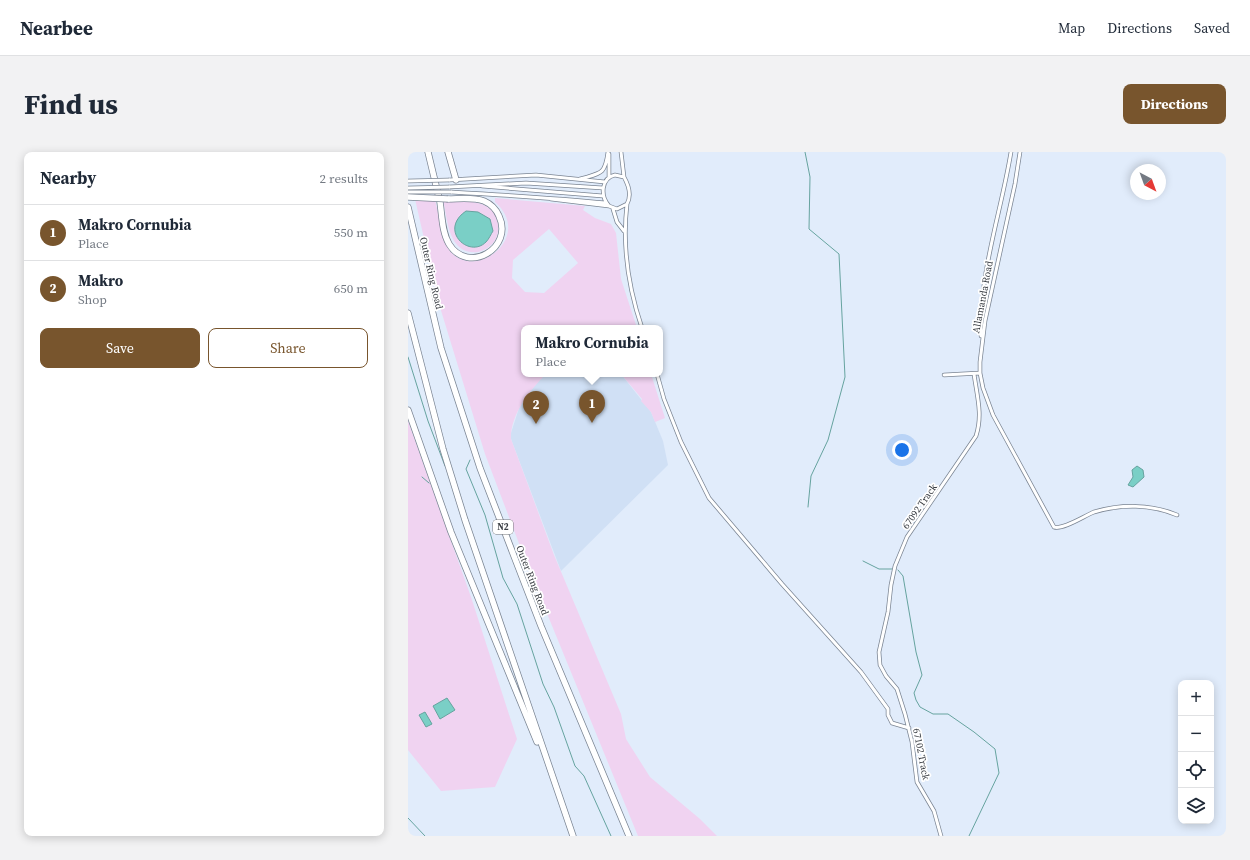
<!DOCTYPE html>
<meta charset="utf-8">
<style>
:root{--surface:#fff;--page:#f2f2f3;--text:#1f2937;--muted:#747a83;--line:#e0e1e3;--accent:#78552d}
body{margin:0;font-family:"Source Serif 4",serif;background:var(--page);color:var(--text)}
.controls{position:absolute;right:12px;bottom:12px;display:grid;overflow:hidden;border-radius:8px;box-shadow:0 2px 10px #0003}
.controls button{width:36px;height:36px;display:grid;place-items:center;padding:0;border:0;border-bottom:1px solid var(--line);background:var(--surface);color:var(--text);font:20px sans-serif}
.compass{position:absolute;left:722px;top:12px;width:36px;height:36px;border-radius:50%;background:var(--surface);box-shadow:0 2px 10px #0003;rotate:139deg}
.you{position:absolute;left:494px;top:298px;width:14px;height:14px;margin:-10px;border:3px solid #fff;border-radius:50%;background:#1a73e8;box-shadow:0 0 0 6px #1a73e833}
.badge{display:grid;place-items:center;width:26px;height:26px;border-radius:50%;background:var(--accent);color:#fff;font-size:13px;font-weight:700}
.pin{position:absolute;translate:-50% -33px;filter:drop-shadow(0 1px 2px #0008)}
.pin::after{content:'';position:absolute;top:21px;width:14px;height:12px;background:inherit;clip-path:polygon(0 0,100% 0,50% 100%)}
.popup{position:absolute;left:113px;top:173px;width:142px;height:52px;box-sizing:border-box;display:grid;place-content:center;border-radius:8px;background:var(--surface);filter:drop-shadow(0 1px 3px #0005);font-size:13px;white-space:nowrap;color:var(--muted)}
.popup b{font-size:15px;color:var(--text)}
.popup::after{content:'';position:absolute;left:50%;top:100%;margin-left:-8px;border:8px solid transparent;border-top-color:var(--surface)}
.list{margin:0;padding:0;list-style:none}
h2{display:flex;justify-content:space-between;align-items:center;height:52px;margin:0;padding:0 16px;font-size:17px}
h2 small{font-size:13px;font-weight:400;color:var(--muted)}
.list li{display:grid;grid-template-columns:26px 1fr auto;gap:12px;align-items:center;box-sizing:border-box;height:56px;padding:0 16px;border-top:1px solid var(--line)}
.list b{display:block;font-size:15px;white-space:nowrap}
.list p{margin:0;font-size:13px;white-space:nowrap;color:var(--muted)}
.list em{font-size:13px;font-style:normal;color:var(--muted)}
.actions{display:flex;gap:8px;padding:12px 16px}
.actions a{flex:1;padding:9px 0;border:1px solid var(--accent);border-radius:8px;text-align:center;font-size:14px;color:var(--accent)}
.actions .main{background:var(--accent);color:#fff}
.icon{flex:none;width:22px;height:22px;fill:none;stroke:currentColor;stroke-width:2;stroke-linecap:round;stroke-linejoin:round}
.map{position:relative;flex:none;width:818px;height:684px;overflow:hidden;border-radius:8px}
header{display:flex;align-items:center;gap:24px;box-sizing:border-box;height:56px;padding:0 20px;background:var(--surface);border-bottom:1px solid var(--line)}
header strong{font-size:19px}
nav{display:flex;gap:22px;margin-inline-start:auto;font-size:14px}
.intro{display:flex;align-items:center;justify-content:space-between;box-sizing:border-box;height:96px;padding:0 24px}
h1{margin:0;font-size:28px}
.button{padding:10px 18px;border-radius:8px;background:var(--accent);color:#fff;font-size:14px;font-weight:700}
main{display:flex;gap:24px;padding:0 24px}
aside{flex:1;background:var(--surface);border-radius:8px;box-shadow:0 2px 10px #0003}
.map>svg:first-child{display:block}
</style>
<header>
<strong>Nearbee</strong>
<nav><a>Map</a><a>Directions</a><a>Saved</a></nav>
</header>
<div class="intro"><h1>Find us</h1><a class="button">Directions</a></div>
<main>
<aside>
<h2>Nearby<small>2 results</small></h2>
<ul class="list">
<li><span class="badge">1</span><div><b>Makro Cornubia</b><p>Place</p></div><em>550 m</em></li>
<li><span class="badge">2</span><div><b>Makro</b><p>Shop</p></div><em>650 m</em></li>
</ul>
<div class="actions"><a class="main">Save</a><a>Share</a></div>
</aside>
<div class="map">
<svg width="818" height="684" viewBox="0 0 818 684">
<rect width="100%" height="100%" fill="#e1ecfb"/>
<!-- built -->
<path fill="#d0e0f5" d="M138,222H213L243,260L255,289L260,313L153,419L103,287V281L111,256L129,230Z"/>
<!-- green -->
<path fill="#f0d3f1" fill-rule="evenodd" d="M87,46L177,54L175,58L187,66L203,72L208,81L213,127L229,176H116V222H138C122,238 102,263 103,287L146,403L213,562L218,587L242,625L292,667L309,684H230L120,415L77,302L31,152L7,47L27,48L37,90C56,137 130,88 87,50ZM141,77L170,111L136,141L117,140L104,126L105,108Z
M35,48C48,49 67,48 78,54C84,57 87,61 89,68C98,96 59,114 45,87C39,76 38,60 35,48Z
M213,222H243L257,266L247,270L243,260L233,249L234,247Z
M0,269L63,445L109,587L87,635L33,639L0,598Z"/>
<!-- water -->
<path fill="#7acfc6" stroke="#66a39f" d="M58,59L70,60L82,67L85,79C83,82 81,87 78,90C61,107 30,78 58,59Z
M729,314L735,318L736,325L725,335L720,333L725,325L724,318Z
M39,546L47,558L32,567L25,554Z
M17,560L24,572L18,575L11,563Z"/>
<g fill="none" stroke-linecap="round" stroke-linejoin="round">
<!-- stream -->
<path stroke="#66a39f" stroke-width="1" d="M397,0L402,25L401,77L431,102L437,225L420,288L403,324L400,355
M0,205L20,269L37,314
M62,308L58,317L77,363L95,426L109,452L135,532L146,555L167,614L176,624L203,684
M14,325L21,331
M455,409L471,417H484
M490,418L495,424L508,500L514,523L506,541L508,548L512,555L525,562H540L566,580L587,597L591,621L561,684
M0,666L17,684"/>
<!-- street casing -->
<g stroke="#7b8593" stroke-width="4.5">
<path id="street" d="M213,0L216,25
M612,0L607,32L577,169L572,210V221L575,236L585,263L646,375C655,378 676,364 686,360C713,352 743,352 769,363
M207,23L216,25C221,34 224,43 219,52L209,57L201,54C192,44 193,26 207,23Z
M201,25V2
M172,27C193,21 197,23 200,0
M41,28L128,23L197,30
M74,34L195,44
M41,35L118,31L195,36
M43,40C95,43 146,46 198,51
M143,47L201,54
M219,52C214,95 220,135 234,176
M205,57L209,70L216,79
M573,184C571,121 593,61 603,0
M249,222L256,247L273,290L301,346L374,432L453,520L480,557V563L484,571L501,576
M536,223L572,221
M533,684L526,659L509,630L504,590L497,562L489,537L478,524L472,513L471,500L480,460L483,433L487,414L499,385L568,284C575,263 569,244 566,222"/>
</g>
<!-- highway casing -->
<g stroke="#7b8593" stroke-width="7">
<path id="highway" d="M20,0C24,17 28,34 32,50C34,64 34,80 41,92C60,123 106,96 91,64C88,57 83,52 76,49C65,45 51,47 40,47
M40,0L48,28
M0,55L33,196L72,316L133,474L221,684
M0,161L35,297L57,368L165,684
M0,258L43,380L129,590"/>
</g>
<!-- street -->
<use href="#street" stroke="#fff" stroke-width="3"/>
<!-- highway -->
<use href="#highway" stroke="#fff" stroke-width="5.5"/>
<!-- street-bridge casing -->
<g stroke="#7b8593" stroke-width="4.5" stroke-linecap="butt">
<path id="street-bridge" d="M0,29L41,28
M0,36L41,35
M0,40H43"/>
</g>
<!-- highway-bridge casing -->
<g stroke="#7b8593" stroke-width="7" stroke-linecap="butt">
<path id="highway-bridge" d="M0,45L40,47"/>
</g>
<!-- street-bridge -->
<use href="#street-bridge" stroke="#fff" stroke-width="3"/>
<!-- highway-bridge -->
<use href="#highway-bridge" stroke="#fff" stroke-width="5.5"/>
</g>
<g text-anchor="middle" stroke-width="3.5" stroke-linejoin="round" paint-order="stroke">
<!-- shield labels -->
<rect fill="#fff" stroke="#74777b" stroke-width="1" x="85" y="368" width="20" height="14" rx="3"/>
<g font-size="9" font-weight="bold" fill="#393d43">
<text x="95" y="378">N2</text>
</g>
<!-- street labels -->
<g font-size="10" fill="#393d43" stroke="#fff">
<text transform="translate(24 121) rotate(77)" y="4">Outer Ring Road</text>
<text transform="translate(574 145) rotate(-79)" y="4">Allamanda Road</text>
<text transform="translate(511 354) rotate(-55)" y="4">67092 Track</text>
<text transform="translate(125 428) rotate(69)" y="4">Outer Ring Road</text>
<text transform="translate(514 602) rotate(79)" y="4">67102 Track</text>
</g>
</g>
</svg>
<div class="controls">
<button>+</button>
<button>−</button>
<button><svg class="icon" aria-label="locate" viewBox="0 0 24 24"><circle cx="12" cy="12" r="6"/><path d="M12 2v4M12 18v4M2 12h4M18 12h4"/></svg></button>
<button><svg class="icon" aria-label="layers" viewBox="0 0 24 24"><path d="M12 4l9 5-9 5-9-5zM3 14l9 5 9-5"/></svg></button>
</div>
<svg class="compass" viewBox="-18 -18 36 36"><path d="M0-13l5 13h-10z" fill="#e53935"/><path d="M0 13l5-13h-10z" fill="#747a83"/></svg>
<div class="you"></div>
<div class="pin badge" style="left:184px;top:271px">1</div>
<div class="popup"><b>Makro Cornubia</b>Place</div>
<div class="pin badge" style="left:128px;top:272px">2</div>
</div>
</main>
